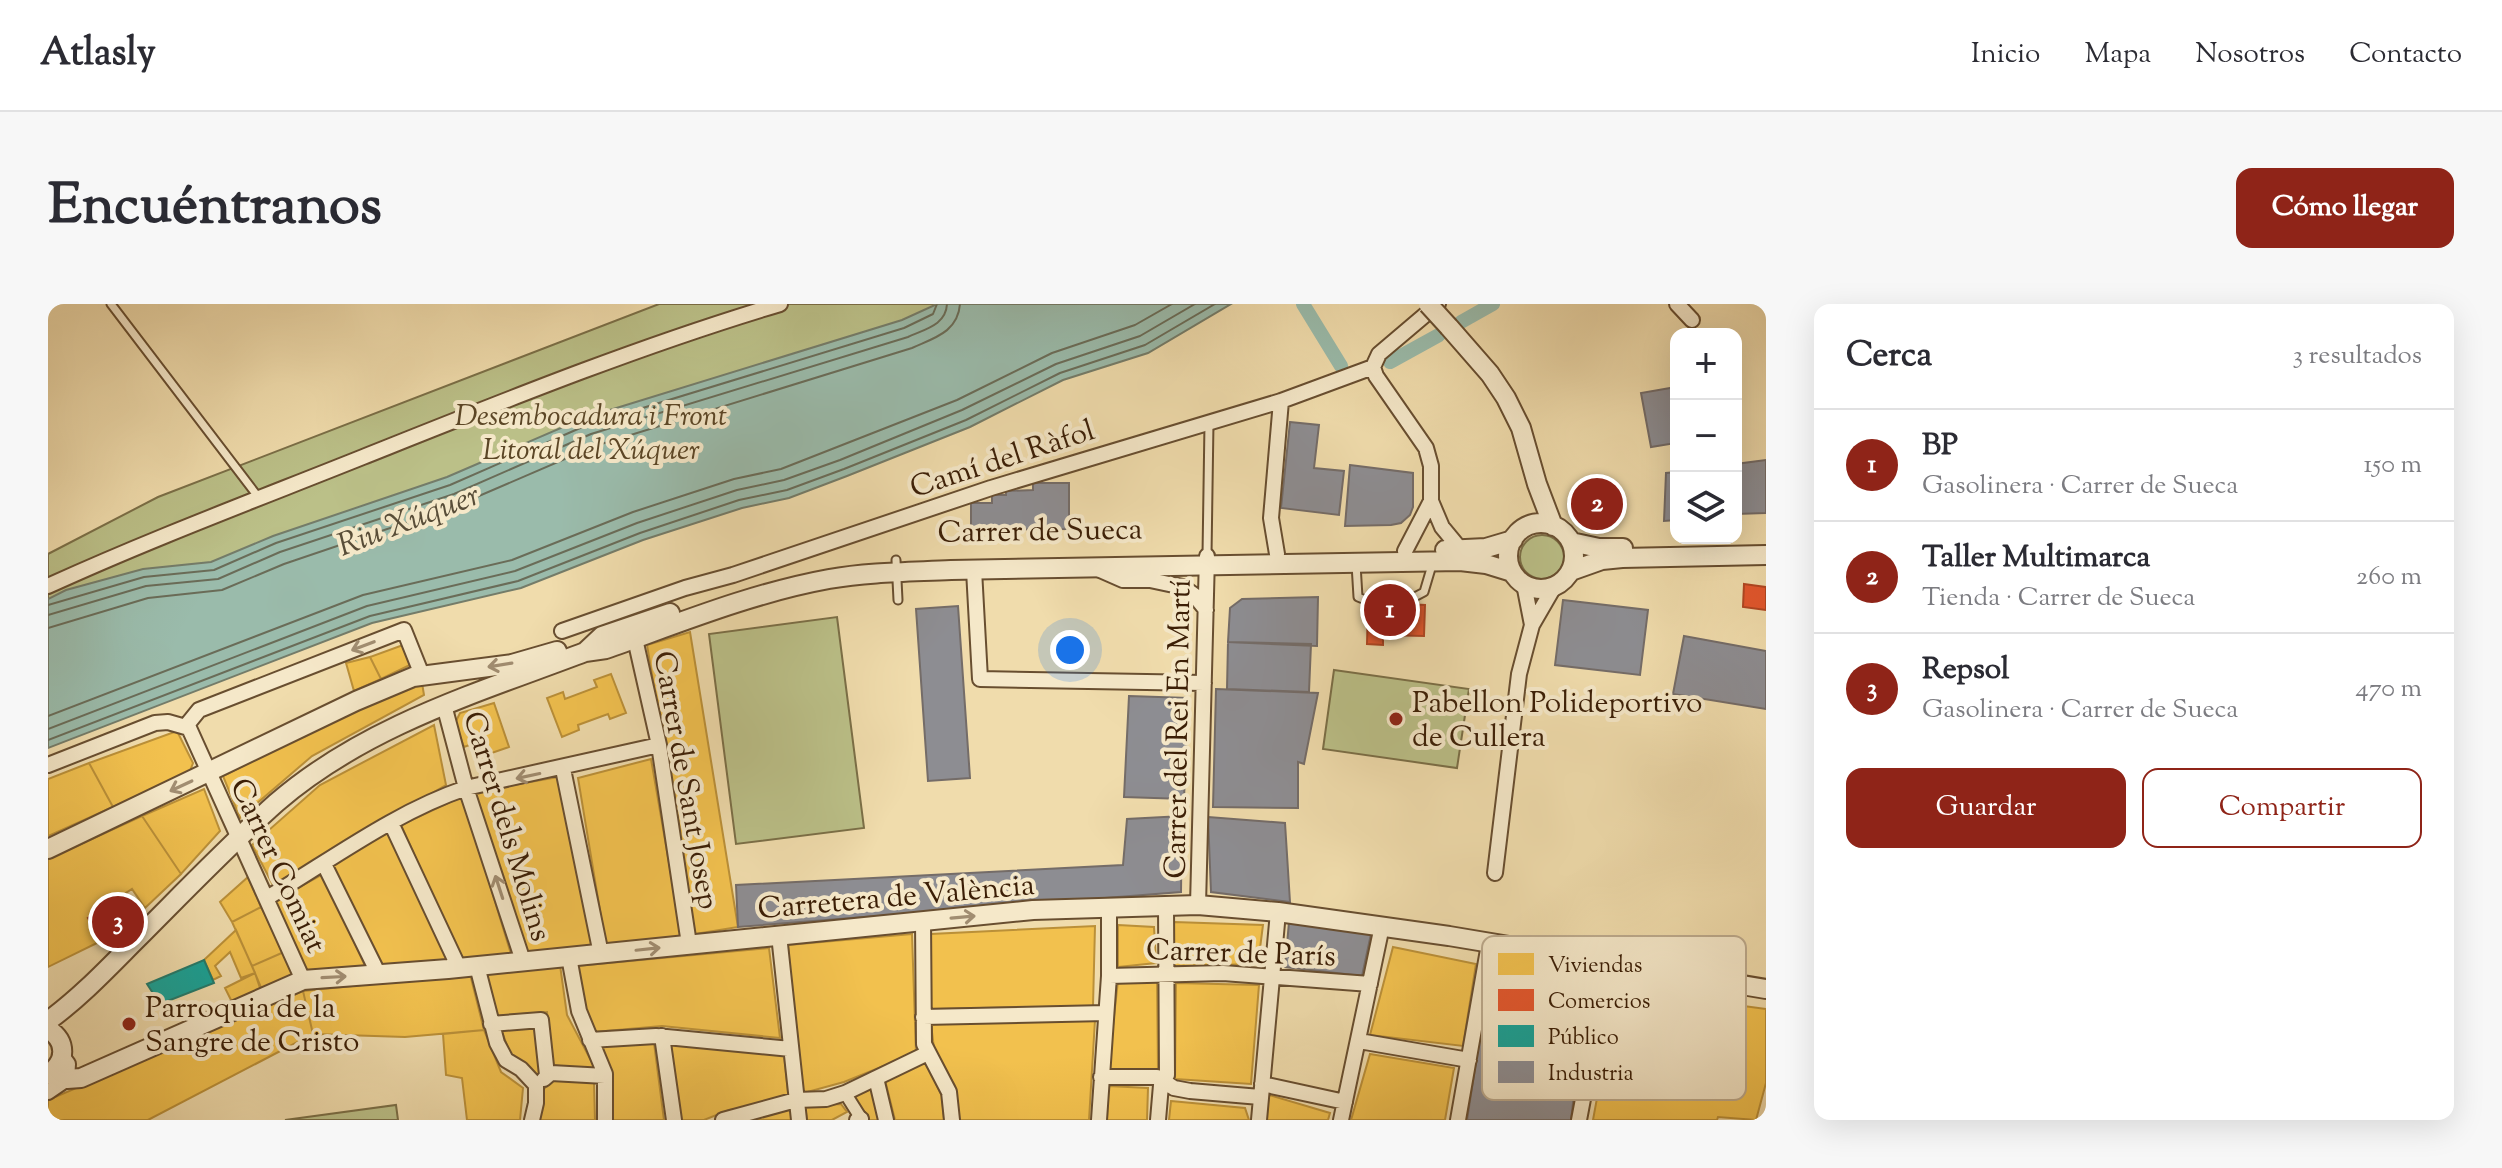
<!DOCTYPE html>
<html lang="es">
<meta charset="utf-8">
<style>
:root{--surface:#fff;--page:#f7f7f7;--text:#2b2b33;--muted:#7c7c81;--line:#e1e1e2;--accent:#8f2418}
body{margin:0;font-family:"Sorts Mill Goudy",serif;background:var(--page);color:var(--text)}
.controls{position:absolute;right:24px;top:24px;display:grid;overflow:hidden;border-radius:16px;box-shadow:0 8px 32px #0002}
.controls button{width:72px;height:72px;display:grid;place-items:center;padding:0;border:0;border-bottom:2px solid var(--line);background:var(--surface);color:var(--text);font:40px sans-serif}
.you{position:absolute;left:1022px;top:346px;width:28px;height:28px;margin:-20px;border:6px solid #fff;border-radius:50%;background:#1a73e8;box-shadow:0 0 0 12px #1a73e833}
.badge{display:grid;place-items:center;width:52px;height:52px;border-radius:50%;background:var(--accent);color:#fff;font-size:26px;font-weight:700}
.pin{position:absolute;translate:-50% -50%;border:4px solid #fff;box-shadow:0 2px 8px #0006}
.list{margin:0;padding:0;list-style:none}
h2{display:flex;justify-content:space-between;align-items:center;height:104px;margin:0;padding:0 32px;font-size:34px}
h2 small{font-size:26px;font-weight:400;color:var(--muted)}
.list li{display:grid;grid-template-columns:52px 1fr auto;gap:24px;align-items:center;box-sizing:border-box;height:112px;padding:0 32px;border-top:2px solid var(--line)}
.list b{display:block;font-size:30px;white-space:nowrap}
.list p{margin:0;font-size:26px;white-space:nowrap;color:var(--muted)}
.list em{font-size:26px;font-style:normal;color:var(--muted)}
.actions{display:flex;gap:16px;padding:24px 32px}
.actions a{flex:1;padding:18px 0;border:2px solid var(--accent);border-radius:16px;text-align:center;font-size:28px;color:var(--accent)}
.actions .main{background:var(--accent);color:#fff}
.icon{flex:none;width:44px;height:44px;fill:none;stroke:currentColor;stroke-width:2;stroke-linecap:round;stroke-linejoin:round}
.map{position:relative;flex:none;width:1718px;height:816px;overflow:hidden;border-radius:16px}
header{display:flex;align-items:center;gap:48px;box-sizing:border-box;height:112px;padding:0 40px;background:var(--surface);border-bottom:2px solid var(--line)}
header strong{font-size:38px}
nav{display:flex;gap:44px;margin-inline-start:auto;font-size:28px}
.intro{display:flex;align-items:center;justify-content:space-between;box-sizing:border-box;height:192px;padding:0 48px}
h1{margin:0;font-size:56px}
.button{padding:20px 36px;border-radius:16px;background:var(--accent);color:#fff;font-size:28px;font-weight:700}
main{display:flex;gap:48px;padding:0 48px}
aside{flex:1;background:var(--surface);border-radius:16px;box-shadow:0 8px 32px #0002}
.map>svg:first-child{display:block}
</style>
<header>
<strong>Atlasly</strong>
<nav><a>Inicio</a><a>Mapa</a><a>Nosotros</a><a>Contacto</a></nav>
</header>
<div class="intro"><h1>Encuéntranos</h1><a class="button">Cómo llegar</a></div>
<main>
<div class="map">
<svg width="1718" height="816" viewBox="0 0 1718 816">
<rect width="100%" height="100%" fill="#f0dcac"/>
<filter id="stains"><feTurbulence type="fractalNoise" baseFrequency=".0025" numOctaves="4"/><feColorMatrix values="0 0 0 0 .2 0 0 0 0 .09 0 0 0 0 .02 0 0 0 .5 -.17"/></filter>
<radialGradient id="worn" r=".72"><stop offset=".6" stop-color="#630" stop-opacity="0"/><stop offset="1" stop-color="#630" stop-opacity=".3"/></radialGradient>
<!-- green -->
<path fill="#bbc088" stroke="#7b6f47" stroke-width="2" d="M611,0H1132L0,413V250L110,193Z
M1472 253a22 22 0 1 1 44 0a22 22 0 1 1-44 0Z
M789,313L816,524L688,540L661,330Z
M1286,366L1421,385L1409,464L1275,445Z
M348,801L350,816H237Z"/>
<!-- water -->
<path fill="#9abbab" stroke="#747c69" stroke-width="2" d="M889,0H1183L1100,49L1015,76L922,123L799,172L741,194L694,204L595,236L473,284L324,319L0,444V295L18,286L95,265L163,258L225,232L399,173L536,114L854,16Z"/>
<!-- homes -->
<path fill="#f2c14e" stroke="#bb9038" stroke-width="2" d="M642,328L690,623L647,630L599,341Z
M355,341L364,360L333,375L322,353Z
M322,353L333,375L306,387L298,359Z
M563,370L578,409L562,415L560,410L530,421L531,426L514,433L499,394L515,388L517,395L549,383L546,376Z
M374,379L376,391L264,452L192,514L175,472L314,402Z
M446,399L461,443L435,452L430,438L416,443L407,419L412,409Z
M386,421L398,481L225,581L204,541L272,481Z
M129,427L145,459L142,467L65,503L41,459Z
M603,455L634,634L558,643L530,474Z
M41,459L65,503L0,532V475Z
M510,473L546,643L479,649L426,488Z
M156,485L172,527L133,570L94,512Z
M415,492L463,650L413,655L353,521Z
M94,512L133,570L97,604L84,585L40,614L55,636L0,663V555Z
M341,528L402,658L333,665L283,561Z
M275,570L318,664L260,668L226,597Z
M200,573L213,603L184,618L172,598Z
M213,603L236,648L204,662L184,618Z
M1126,618L1215,621L1210,660L1126,662Z
M1070,621L1106,623L1108,659L1070,663Z
M1047,622L1045,702L881,705L883,630Z
M188,626L207,669L193,674L182,648L167,662L173,672L165,676L156,656Z
M864,630L868,749L796,778L752,790L740,641Z
M1345,643L1428,660L1415,742L1322,731Z
M721,644L732,734L614,722L546,728L538,706L528,662Z
M236,648L246,674L214,686L204,662Z
M512,661L519,711L548,766L504,761L499,708L449,712L437,667Z
M207,669L212,684L185,700L177,684Z
M422,670L436,726L357,733L265,730L255,687Z
M1109,675L1110,765L1060,766L1070,677Z
M1128,679L1211,681L1203,780L1127,775Z
M1569,685L1718,705V779L1708,816L1670,813L1669,816H1545Z
M255,687L265,730L100,816H4L0,807V796Z
M1047,716L1041,816H911L907,782L886,744L883,720Z
M487,724L494,768L491,774L463,752L453,725Z
M436,726L453,768L475,784L472,816H419L414,774L398,771L395,730Z
M606,739L616,816H563L551,741Z
M623,740L736,751L741,798L681,806L656,816H631Z
M1322,750L1406,764L1397,816H1303Z
M877,757L894,792L896,816H847L837,776Z
M505,774L546,778L547,816H491L496,785Z
M1060,782L1100,784L1099,816H1059Z
M823,785L834,816H820L801,795Z
M1221,791L1282,809L1280,816H1218Z
M1123,797L1197,804L1201,816H1121Z
M793,800L799,808L784,816H759L757,801Z
M745,802L746,816H693Z"/>
<!-- shops -->
<path fill="#e4572e" stroke="#b14622" stroke-width="2" d="M1696,280L1718,283V306L1695,303Z
M1356,300L1377,301L1376,332L1335,331V341L1319,340L1320,303L1355,304Z
M72,593L86,615L55,636L40,614Z"/>
<!-- public -->
<path fill="#17a398" stroke="#227b6c" stroke-width="2" d="M156,656L166,679L112,700L99,680Z"/>
<!-- industry -->
<path fill="#8d8d92" stroke="#746c68" stroke-width="2" d="M1628,83V139L1603,143L1593,89Z
M1242,118L1271,121L1266,164L1296,167L1291,211L1233,204Z
M1718,156V209L1688,210V160Z
M1302,161L1365,169V203L1362,211L1353,219L1343,221L1297,222Z
M1628,168V216L1616,217L1618,169Z
M985,179H1021V225L923,226V199H944V191H958V187L985,186Z
M1270,293L1269,342L1180,338L1182,304L1194,295Z
M1515,296L1600,306L1592,371L1507,361Z
M910,302L922,474L880,477L868,305Z
M1636,332L1718,347V405L1625,390Z
M1180,338L1263,340L1261,388L1179,385Z
M1168,385L1270,389L1256,460L1250,458V504L1165,503Z
M1081,392L1140,394L1136,495L1076,493Z
M1134,512L1133,588L690,623L688,581L1075,561L1079,515Z
M1160,513L1237,519L1242,598L1163,588Z
M1241,618L1323,630L1314,672L1237,663Z
M1444,654L1547,679L1528,774L1523,816H1419Z"/>
<g fill="none" stroke-linecap="round" stroke-linejoin="round">
<!-- shore -->
<path stroke="#6a6c58" stroke-width="2" d="M0,301L96,273L166,266L228,239L402,181L539,121L856,24L885,10L889,0
M0,311L98,282L170,275L232,248L406,190L543,130L860,33C877,25 898,21 899,0
M0,324L100,294L174,286L236,260L410,201L547,142L864,44C886,34 910,28 912,0
M0,412L315,291L464,256L585,208L686,175L733,165L909,96L1004,49L1087,21L1124,0
M0,425L319,302L467,267L589,219L689,186L736,176L792,156L914,106L1008,60L1092,32L1147,0
M0,436L322,312L470,277L592,229L691,196L739,186L796,165L918,116L1012,69L1097,41L1167,0"/>
<!-- canal -->
<path stroke="#9abbab" stroke-width="14" d="M1255,0L1293,62
M1413,18L1445,0
M1342,58L1391,31"/>
<!-- service casing -->
<g stroke="#684e30" stroke-width="11">
<path id="service" d="M63,0L211,194
M1159,251L1161,119
M848,256L850,296
M1308,260L1310,293L1342,306L1376,288L1384,261"/>
</g>
<!-- pedestrian casing -->
<g stroke="#684e30" stroke-width="15">
<path id="pedestrian" d="M797,789L814,816"/>
</g>
<!-- minor casing -->
<g stroke="#684e30" stroke-width="18">
<path id="minor" d="M1629,0L1644,16
M1325,63L1328,72L1378,144L1383,162V197L1394,223L1413,246
M1325,63L1331,50L1390,0
M1357,247L1383,197
M1229,250L1223,214L1233,97
M1050,265L1075,276H1102L1135,283L1146,291L1158,306
M926,266L932,375L1156,379
M1476,280L1484,321
M0,282C103,235 210,195 315,153C453,98 591,42 732,0
M585,326L611,441L641,640
M514,327L637,284L685,271L943,184L1233,97L1325,63
M396,401L418,484L475,657
M138,422L151,406L356,326L374,371
M0,461L107,419L120,418L141,424L255,676
M515,465L553,650
M343,519L411,664
M276,560L331,671
M1447,569L1471,370L1484,321L1506,283
M219,594C283,556 347,508 418,484L611,441
M1150,601L1159,252
M875,617L876,740L901,788L904,816
M731,631L751,816
M521,653L531,707L557,770V816
M429,662L449,739L458,756L473,765L488,781V799L484,816
M1061,672L1175,669L1322,680
M875,713L1058,709
M443,720L493,716L499,771
M614,732L626,816
M542,736L608,732L743,745
M1311,737L1421,756
M1053,773H1109L1126,784L1142,787L1212,793
M828,774L838,816
M496,775L503,769L557,772
M1214,780L1297,798
M0,788L19,775L20,760L14,752
M675,816L748,796L778,795L797,789L880,749
M809,816L813,815
M1051,816L1061,672V605
M1110,816L1113,781L1119,771L1118,603
M1211,816L1230,608
M1293,816L1334,622
M1410,816L1441,640
M1531,816L1561,659"/>
</g>
<!-- tertiary casing -->
<g stroke="#684e30" stroke-width="22">
<path id="tertiary" d="M1401,23L1442,70L1458,94L1473,124L1489,180L1505,222
M1460 252a33 33 0 1 1 66 0a33 33 0 1 1-66 0Z
M1523,238L1551,244H1575
M1397,246L1438,244L1465,236
M1523,267L1554,256L1574,254L1718,251
M537,348L554,332L622,309
M0,545L308,397L365,373L464,360L509,347
M0,717C33,693 61,663 89,635C135,589 180,542 228,499C317,422 429,389 537,348L558,345C631,319 704,289 781,275C821,268 862,268 903,266L1412,257L1438,260L1464,268
M0,725C19,737 19,758 0,770
M0,770L19,775L33,774L255,676L400,665L985,606L1150,601L1230,608L1401,632L1718,685"/>
</g>
<!-- service -->
<use href="#service" stroke="#f5e8c9" stroke-width="7"/>
<!-- pedestrian -->
<use href="#pedestrian" stroke="#f5e8c9" stroke-width="11"/>
<!-- minor -->
<use href="#minor" stroke="#f5e8c9" stroke-width="14"/>
<!-- tertiary -->
<use href="#tertiary" stroke="#f5e8c9" stroke-width="18"/>
<!-- tertiary-bridge casing -->
<g stroke="#684e30" stroke-width="22" stroke-linecap="butt">
<path id="tertiary-bridge" d="M1380,0L1401,23"/>
</g>
<!-- tertiary-bridge -->
<use href="#tertiary-bridge" stroke="#f5e8c9" stroke-width="18"/>
</g>
<!-- one-way arrows -->
<defs><path id="oneway-shaft" d="M-6 0H5M1.5-3L5.5 0L1.5 3" fill="none" stroke-width="1.6" stroke-linecap="round" stroke-linejoin="round" transform="scale(2)"/></defs>
<g stroke="#a18d71">
<use href="#oneway-shaft" transform="translate(315 342) rotate(159)"/>
<use href="#oneway-shaft" transform="translate(452 361) rotate(171)"/>
<use href="#oneway-shaft" transform="translate(480 472) rotate(168)"/>
<use href="#oneway-shaft" transform="translate(133 482) rotate(155)"/>
<use href="#oneway-shaft" transform="translate(451 583) rotate(-108)"/>
<use href="#oneway-shaft" transform="translate(915 613) rotate(-5)"/>
<use href="#oneway-shaft" transform="translate(600 645) rotate(-6)"/>
<use href="#oneway-shaft" transform="translate(286 673) rotate(-3)"/>
</g>
<!-- markers -->
<g fill="#8f2418" stroke="#f5e8c9" stroke-width="3">
<circle cx="1348" cy="415" r="8"/>
<circle cx="81" cy="720" r="8"/>
</g>
<g text-anchor="middle" stroke-width="8" stroke-linejoin="round" paint-order="stroke">
<!-- park labels -->
<g font-size="30" font-style="italic" fill="#5b4626" stroke="#f5e8c9">
<text x="543" y="121">Desembocadura i Front<tspan x="543" dy="34">Litoral del Xúquer</tspan></text>
</g>
<!-- street labels -->
<g font-size="30" fill="#3b1e06" stroke="#f5e8c9">
<text transform="translate(954 154) rotate(-18)" y="10">Camí del Ràfol</text>
<text transform="translate(992 226) rotate(-1)" y="10">Carrer de Sueca</text>
<text transform="translate(1129 425) rotate(-89)" y="10">Carrer del Rei En Martí</text>
<text transform="translate(639 476) rotate(80)" y="10">Carrer de Sant Josep</text>
<text transform="translate(460 522) rotate(73)" y="10">Carrer dels Molins</text>
<text transform="translate(231 561) rotate(65)" y="10">Carrer Comiat</text>
<text transform="translate(848 592) rotate(-5)" y="10">Carretera de València</text>
<text transform="translate(1193 648) rotate(2)" y="10">Carrer de París</text>
</g>
<!-- poi labels -->
<g font-size="30" fill="#3b1e06" stroke="#f5e8c9" text-anchor="start">
<text x="1364" y="408">Pabellon Polideportivo<tspan x="1364" dy="34">de Cullera</tspan></text>
<text x="97" y="713">Parroquia de la<tspan x="97" dy="34">Sangre de Cristo</tspan></text>
</g>
<!-- water labels -->
<g font-size="32" font-style="italic" fill="#584d38" stroke="#f5e8c9">
<text transform="translate(360 215) rotate(-21)" y="11">Riu Xúquer</text>
</g>
</g>
<!-- legend -->
<rect x="1434" y="632" width="264" height="164" rx="12" fill="#f5e8c9" stroke="#bdab8e" stroke-width="2"/>
<rect x="1450" y="649" width="36" height="22" fill="#f2c14e"/>
<rect x="1450" y="685" width="36" height="22" fill="#e4572e"/>
<rect x="1450" y="721" width="36" height="22" fill="#17a398"/>
<rect x="1450" y="757" width="36" height="22" fill="#8d8d92"/>
<g font-size="22" fill="#3b1e06">
<text x="1500" y="668">Viviendas</text>
<text x="1500" y="704">Comercios</text>
<text x="1500" y="740">Público</text>
<text x="1500" y="776">Industria</text>
</g>
<rect width="100%" height="100%" filter="url(#stains)"/>
<rect width="100%" height="100%" fill="url(#worn)"/>
</svg>
<div class="controls">
<button>+</button>
<button>−</button>
<button><svg class="icon" aria-label="layers" viewBox="0 0 24 24"><path d="M12 4l9 5-9 5-9-5zM3 14l9 5 9-5"/></svg></button>
</div>
<div class="you"></div>
<div class="pin badge" style="left:1342px;top:306px">1</div>
<div class="pin badge" style="left:1549px;top:200px">2</div>
<div class="pin badge" style="left:70px;top:618px">3</div>
</div>
<aside>
<h2>Cerca<small>3 resultados</small></h2>
<ul class="list">
<li><span class="badge">1</span><div><b>BP</b><p>Gasolinera · Carrer de Sueca</p></div><em>150 m</em></li>
<li><span class="badge">2</span><div><b>Taller Multimarca</b><p>Tienda · Carrer de Sueca</p></div><em>260 m</em></li>
<li><span class="badge">3</span><div><b>Repsol</b><p>Gasolinera · Carrer de Sueca</p></div><em>470 m</em></li>
</ul>
<div class="actions"><a class="main">Guardar</a><a>Compartir</a></div>
</aside>
</main>
